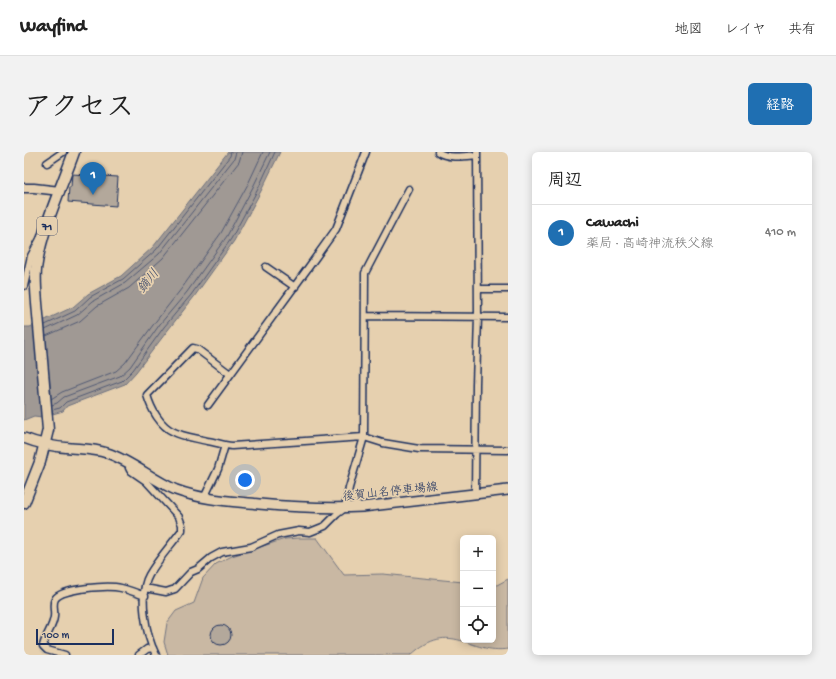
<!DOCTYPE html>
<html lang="ja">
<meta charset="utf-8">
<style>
:root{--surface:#fff;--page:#f2f2f2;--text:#222;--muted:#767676;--line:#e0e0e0;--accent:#1f6fb2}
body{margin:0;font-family:"Gochi Hand","Klee One",sans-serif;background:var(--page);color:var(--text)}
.controls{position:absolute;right:12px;bottom:12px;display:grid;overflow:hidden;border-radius:6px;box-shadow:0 2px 10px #0003}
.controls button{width:36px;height:36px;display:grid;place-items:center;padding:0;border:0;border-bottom:1px solid var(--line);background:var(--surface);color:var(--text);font:20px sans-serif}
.scale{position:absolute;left:12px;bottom:10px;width:78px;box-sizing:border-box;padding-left:4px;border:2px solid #1b2f5e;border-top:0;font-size:11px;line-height:14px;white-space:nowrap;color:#1b2f5e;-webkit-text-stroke:3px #e6d0af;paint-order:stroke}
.you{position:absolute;left:221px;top:328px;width:14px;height:14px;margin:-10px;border:3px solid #fff;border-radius:50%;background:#1a73e8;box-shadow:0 0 0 6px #1a73e833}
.badge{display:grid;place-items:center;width:26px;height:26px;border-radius:50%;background:var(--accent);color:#fff;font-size:13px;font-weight:700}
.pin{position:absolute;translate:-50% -33px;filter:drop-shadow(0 1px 2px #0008)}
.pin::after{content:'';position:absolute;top:21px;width:14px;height:12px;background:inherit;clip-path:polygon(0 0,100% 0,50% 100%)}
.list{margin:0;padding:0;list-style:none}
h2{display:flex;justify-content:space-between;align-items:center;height:52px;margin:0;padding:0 16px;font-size:17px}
h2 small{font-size:13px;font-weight:400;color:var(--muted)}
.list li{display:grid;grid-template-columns:26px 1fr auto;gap:12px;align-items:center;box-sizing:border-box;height:56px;padding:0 16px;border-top:1px solid var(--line)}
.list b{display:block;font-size:15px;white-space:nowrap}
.list p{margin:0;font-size:13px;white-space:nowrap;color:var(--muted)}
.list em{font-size:13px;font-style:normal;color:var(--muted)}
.icon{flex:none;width:22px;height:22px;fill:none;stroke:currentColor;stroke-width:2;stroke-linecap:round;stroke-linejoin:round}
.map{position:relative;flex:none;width:484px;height:503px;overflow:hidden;border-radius:6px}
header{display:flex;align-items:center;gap:24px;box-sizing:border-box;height:56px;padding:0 20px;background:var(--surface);border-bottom:1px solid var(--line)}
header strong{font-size:19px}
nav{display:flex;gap:22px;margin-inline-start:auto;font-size:14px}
.intro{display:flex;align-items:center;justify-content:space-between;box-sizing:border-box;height:96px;padding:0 24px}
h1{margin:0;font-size:28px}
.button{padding:10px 18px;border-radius:6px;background:var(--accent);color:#fff;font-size:14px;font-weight:700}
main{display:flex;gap:24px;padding:0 24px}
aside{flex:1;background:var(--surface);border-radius:6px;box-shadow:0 2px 10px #0003}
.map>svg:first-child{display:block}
</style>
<header>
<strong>Wayfind</strong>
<nav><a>地図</a><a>レイヤ</a><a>共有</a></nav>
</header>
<div class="intro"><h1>アクセス</h1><a class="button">経路</a></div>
<main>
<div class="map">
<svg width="484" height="503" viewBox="0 0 484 503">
<rect width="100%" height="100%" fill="#e6d0af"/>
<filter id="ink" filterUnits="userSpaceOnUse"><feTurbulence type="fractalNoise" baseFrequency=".025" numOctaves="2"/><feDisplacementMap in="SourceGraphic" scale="8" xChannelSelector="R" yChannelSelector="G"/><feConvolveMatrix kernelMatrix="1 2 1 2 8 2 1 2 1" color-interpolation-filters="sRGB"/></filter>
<g filter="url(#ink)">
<!-- green -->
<path fill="#c9b8a3" stroke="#727480" d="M275,386H293L320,423L359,422L439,430V488H469V433H473L484,427V497C446,503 427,466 387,503H144L140,490L143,471L152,459L170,451L179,426L192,412L208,404L261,387Z"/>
<!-- water -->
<path fill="#a09994" stroke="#6b6f7e" d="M204,0H256L237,39L210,89L170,145L144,178L112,220L101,232L43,254L39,259L18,265L10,264L0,268V175H6L49,155L64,142L97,124L129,95Z"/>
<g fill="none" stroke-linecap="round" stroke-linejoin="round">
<!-- shore -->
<path stroke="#505974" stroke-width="1" d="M21,173L51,159L66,145L99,127L132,98L206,4L207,0
M21,178L53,163L69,149L101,131L135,102L210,7L212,0
M22,184L56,169L73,154L105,136L139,106L215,10L218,0
M27,247L38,240L92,219L101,211L132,169L158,136L197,81L224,32L239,0
M28,253L33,251L40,245L96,224L106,215L136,172L163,140L203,84L229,35L246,0
M28,258L36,256L42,250L98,229L109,218L140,175L167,143L207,87L234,37L251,0"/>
</g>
<!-- building -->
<path fill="#b3a89b" stroke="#1b2f5e" d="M48,22L94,25L92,54L44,50L45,35H47Z
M187 483a10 10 0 1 1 20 0a10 10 0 1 1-20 0Z"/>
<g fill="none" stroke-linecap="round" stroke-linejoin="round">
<!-- minor casing -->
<g stroke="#1b2f5e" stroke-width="9">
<path id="minor" d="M414,0C423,7 442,4 453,3
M23,11L39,0
M242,115L271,135
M0,134L7,104L16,87
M454,137H484
M341,164L484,165
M206,222L173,197L169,196L123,243C127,257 136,274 150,280C160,285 172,286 183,289C191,290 199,293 208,294L340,285L359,291L395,297L484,298
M184,253L284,116L312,77L342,0
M108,312L105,316L106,318L122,329L155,365L158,373V378C147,393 134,407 125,423C114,442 122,484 132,503
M451,342L452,232L454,165L453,0
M180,346L194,317L201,293
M121,436L142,440L151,437L167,420L174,417L187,406L198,400L227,395L254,383L275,379L286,380L301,374L313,362L321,356L325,336L340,285L341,121L385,37
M41,503L23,498L19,494C21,484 29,475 30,465C31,459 28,452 31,447C38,436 85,433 97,436C105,438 113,441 121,444
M115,503L123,497L129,496"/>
</g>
<!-- tertiary casing -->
<g stroke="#1b2f5e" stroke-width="11">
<path id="tertiary" d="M0,36H10L36,39"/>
</g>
<!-- secondary casing -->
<g stroke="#1b2f5e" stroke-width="12">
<path id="secondary" d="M0,286C15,292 31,295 47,296C59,297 71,297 83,301C108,309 128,328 152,338C179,348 207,349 235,352C269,355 304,357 338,355L484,338"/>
</g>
<!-- primary casing -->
<g stroke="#1b2f5e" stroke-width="13">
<path id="primary" d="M0,351L16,310L24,278L13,151C12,139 11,128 12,117C17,78 37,37 50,0"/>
</g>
<!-- minor -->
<use href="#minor" stroke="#e6d0af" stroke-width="6"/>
<!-- tertiary -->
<use href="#tertiary" stroke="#e6d0af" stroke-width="8"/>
<!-- secondary -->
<use href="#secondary" stroke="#e6d0af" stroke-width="9"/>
<!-- primary -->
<use href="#primary" stroke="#e6d0af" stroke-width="10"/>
</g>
</g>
<g text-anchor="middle" stroke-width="3.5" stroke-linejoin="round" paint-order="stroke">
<!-- shield labels -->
<rect fill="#e6d0af" stroke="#585f76" stroke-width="1" x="13" y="65" width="20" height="18" rx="3"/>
<g font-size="11" font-weight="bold" fill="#1b2f5e">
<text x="23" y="78">71</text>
</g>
<!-- street labels -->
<g font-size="12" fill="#1b2f5e" stroke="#e6d0af">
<text transform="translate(366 339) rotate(-6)" y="4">後賀山名停車場線</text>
</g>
<!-- water labels -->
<g font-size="13" font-style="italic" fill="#2f3f66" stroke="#e6d0af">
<text transform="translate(123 128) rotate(-51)" y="5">鏑川</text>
</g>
</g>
</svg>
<div class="controls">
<button>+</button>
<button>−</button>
<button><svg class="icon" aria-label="locate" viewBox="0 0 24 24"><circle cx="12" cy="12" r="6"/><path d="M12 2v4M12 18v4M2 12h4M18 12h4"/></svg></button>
</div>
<div class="scale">100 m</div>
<div class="you"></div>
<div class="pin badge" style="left:69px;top:43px">1</div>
</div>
<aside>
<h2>周辺<small></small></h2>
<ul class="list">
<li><span class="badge">1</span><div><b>Cawachi</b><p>薬局 · 高崎神流秩父線</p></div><em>410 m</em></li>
</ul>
</aside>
</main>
